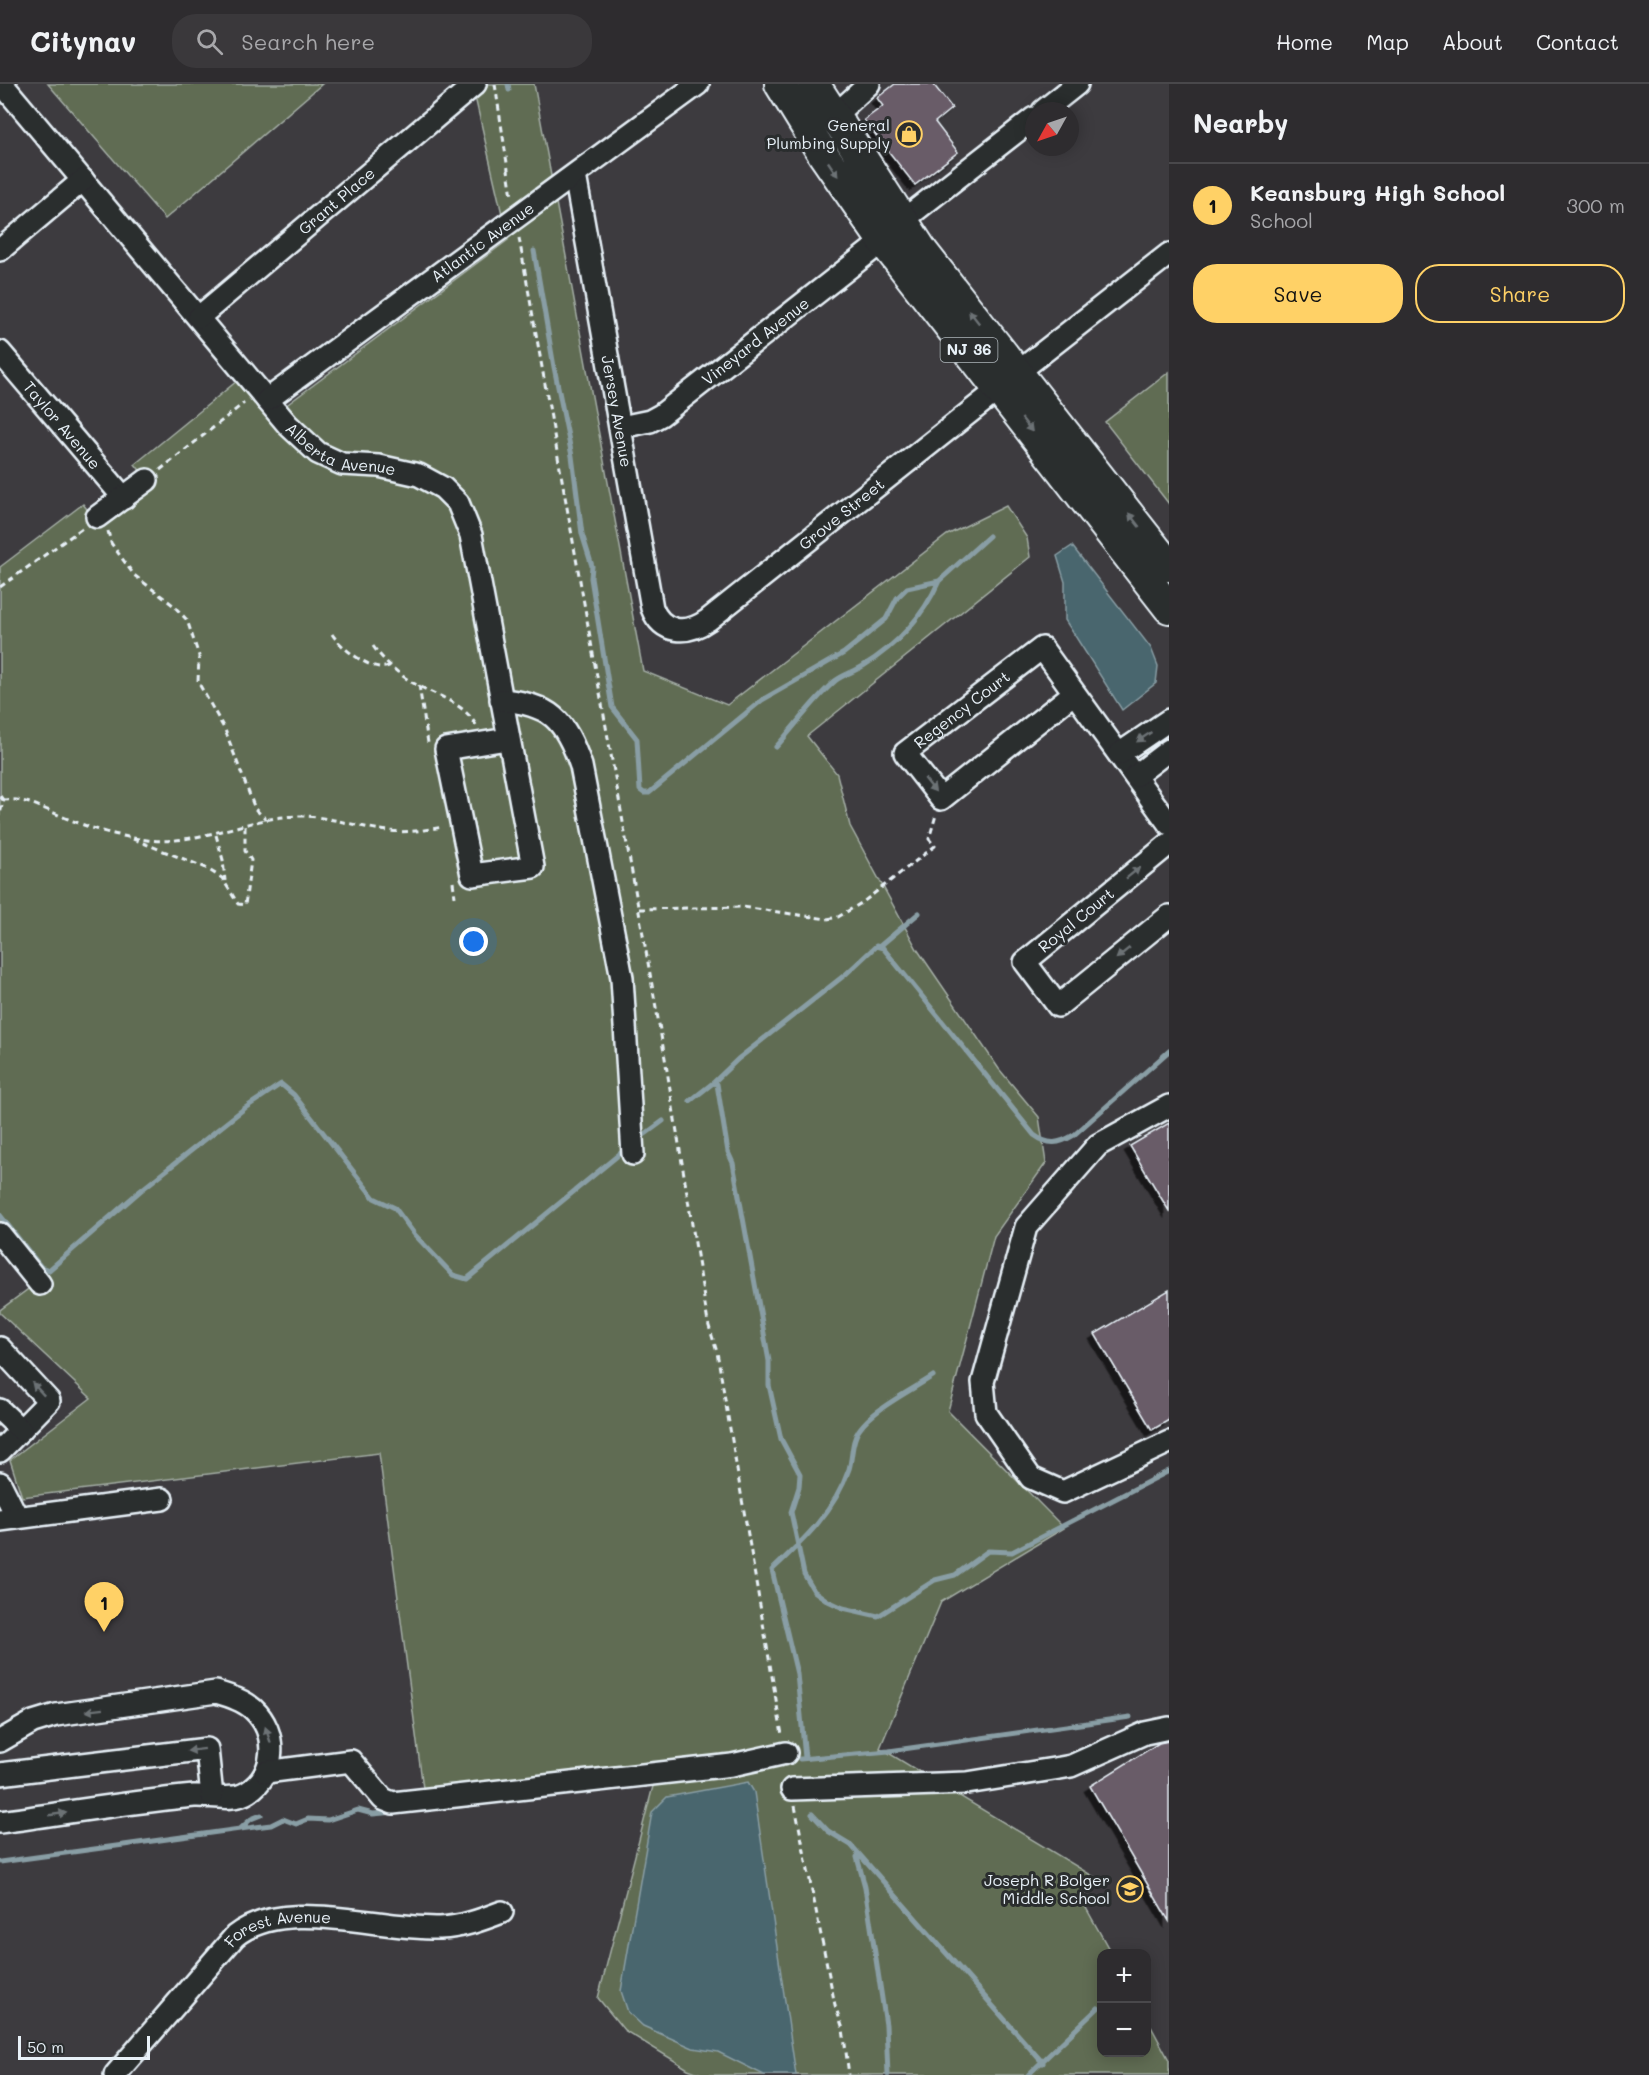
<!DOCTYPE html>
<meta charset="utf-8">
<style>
:root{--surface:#2e2c2f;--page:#3a383b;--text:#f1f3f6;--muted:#a7a7aa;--line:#49484b;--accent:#ffd166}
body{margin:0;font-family:Mali,sans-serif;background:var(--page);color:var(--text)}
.controls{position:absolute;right:18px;bottom:18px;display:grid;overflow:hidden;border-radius:12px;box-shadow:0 3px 15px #0003}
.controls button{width:54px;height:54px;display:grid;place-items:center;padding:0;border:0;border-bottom:2px solid var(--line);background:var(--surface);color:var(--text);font:30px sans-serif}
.compass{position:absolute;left:1025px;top:18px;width:54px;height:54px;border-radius:50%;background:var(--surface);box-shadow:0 3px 15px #0003;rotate:230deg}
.scale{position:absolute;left:18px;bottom:15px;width:132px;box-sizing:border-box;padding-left:6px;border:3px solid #e8f1f8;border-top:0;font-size:16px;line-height:21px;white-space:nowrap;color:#e8f1f8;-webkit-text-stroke:4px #2a2d2e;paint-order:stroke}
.you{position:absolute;left:474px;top:858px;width:21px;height:21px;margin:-15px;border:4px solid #fff;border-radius:50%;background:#1a73e8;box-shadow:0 0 0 9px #1a73e833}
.badge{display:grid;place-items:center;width:39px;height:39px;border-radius:50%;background:var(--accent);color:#111;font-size:20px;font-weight:700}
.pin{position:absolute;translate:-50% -50px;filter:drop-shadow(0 2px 3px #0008)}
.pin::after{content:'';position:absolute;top:32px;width:21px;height:18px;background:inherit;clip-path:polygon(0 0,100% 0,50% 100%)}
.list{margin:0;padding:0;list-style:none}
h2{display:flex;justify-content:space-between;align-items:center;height:78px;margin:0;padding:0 24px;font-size:26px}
h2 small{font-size:20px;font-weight:400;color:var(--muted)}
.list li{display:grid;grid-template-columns:39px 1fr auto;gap:18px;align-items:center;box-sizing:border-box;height:84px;padding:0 24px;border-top:2px solid var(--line)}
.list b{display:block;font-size:22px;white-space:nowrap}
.list p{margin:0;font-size:20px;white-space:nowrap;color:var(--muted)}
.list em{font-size:20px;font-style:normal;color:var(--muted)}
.actions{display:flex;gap:12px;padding:18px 24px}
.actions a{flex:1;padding:14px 0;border:2px solid var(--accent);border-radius:24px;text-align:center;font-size:21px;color:var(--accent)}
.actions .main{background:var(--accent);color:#111}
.icon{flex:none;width:33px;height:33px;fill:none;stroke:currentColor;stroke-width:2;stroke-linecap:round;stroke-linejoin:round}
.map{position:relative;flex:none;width:1169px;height:1991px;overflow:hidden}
header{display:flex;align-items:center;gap:36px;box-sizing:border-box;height:84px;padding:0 30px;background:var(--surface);border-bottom:2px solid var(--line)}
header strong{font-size:28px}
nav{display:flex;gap:33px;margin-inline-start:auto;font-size:21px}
.search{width:420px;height:54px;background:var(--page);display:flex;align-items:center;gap:15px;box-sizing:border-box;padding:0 21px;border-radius:24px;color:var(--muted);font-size:22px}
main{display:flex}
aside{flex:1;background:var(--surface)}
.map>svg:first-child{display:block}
</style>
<header>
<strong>Citynav</strong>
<div class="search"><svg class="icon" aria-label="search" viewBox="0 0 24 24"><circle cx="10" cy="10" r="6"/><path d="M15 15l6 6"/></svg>Search here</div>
<nav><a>Home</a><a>Map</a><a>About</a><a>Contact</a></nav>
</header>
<main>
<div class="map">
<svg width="1169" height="1991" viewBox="0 0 1169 1991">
<defs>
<filter id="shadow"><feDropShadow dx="-5.5" dy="5.5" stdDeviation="0" flood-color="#0009"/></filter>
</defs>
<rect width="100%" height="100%" fill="#3d3b3f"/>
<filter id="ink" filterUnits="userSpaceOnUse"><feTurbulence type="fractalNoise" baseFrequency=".0167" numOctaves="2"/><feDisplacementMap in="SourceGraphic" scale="12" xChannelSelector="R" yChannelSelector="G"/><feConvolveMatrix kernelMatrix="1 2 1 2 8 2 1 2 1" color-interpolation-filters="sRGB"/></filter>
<g filter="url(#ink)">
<!-- green -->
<path fill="#616c53" stroke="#a4aea6" stroke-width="1.5" d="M48,0H322L165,135Z
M472,0H534L643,587L727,621L947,451L1006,422L1027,454L1030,473L807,652L837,690L850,742L917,865L999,985L1039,1033L1046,1079L994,1152L948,1327L1064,1444L941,1518L880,1664L1101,1797L1080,1813L1111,1869L1102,1870V1968H1146L1147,1935L1169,1976V1991H704L688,1985L624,1946L598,1914L658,1683L424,1712L379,1369L22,1413L10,1376L91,1314L0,1229V1226L39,1197L0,1144V483L83,420L100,442L153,403L135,380L237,297L269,334L508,156Z
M1169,288V420L1105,338Z"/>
<!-- water -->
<path fill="#4a666e" stroke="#899ea5" stroke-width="1.5" d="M1072,462L1151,564L1158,582L1156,599L1122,626L1065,536V498L1057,472Z
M748,1698L754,1708L796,1991H764L718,1968L693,1964L643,1942L628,1928L621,1907L652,1728L667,1713Z"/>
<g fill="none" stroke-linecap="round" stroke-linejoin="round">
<!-- stream -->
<path stroke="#899ea5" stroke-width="5" d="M508,0L509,6
M534,167L554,283L572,372L582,450L592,482L591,494L612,623L637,655L640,706L644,709H649L762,616L844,569L886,535L897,514L907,504L939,497L989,452
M776,663C795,642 813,616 835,597C844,590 854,588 863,582C897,561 923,533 939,497
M880,862L919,829
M713,999L738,975L846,890L876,862L883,864L1034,1051C1049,1062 1059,1060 1074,1051L1169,967
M690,1017L713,999L717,1000L728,1068L733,1079L769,1277V1301L781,1355L800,1390L799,1403L791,1428L804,1490L814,1507L828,1517L843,1524L878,1532L935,1496L955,1491L988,1467L1012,1468L1169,1387
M644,1051L663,1037
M0,1131L41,1183L49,1186L140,1107L245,1024L281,1000L294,1011L374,1114L395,1124L415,1151L453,1191L467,1195L622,1068
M805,1674L797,1590L772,1486C803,1457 835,1427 849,1385C853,1372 851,1357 859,1346C873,1325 912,1306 933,1292
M800,1675L889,1667L1130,1633
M812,1730L828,1747L851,1761L1043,1979
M240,1745L271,1741L283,1735L296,1740L308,1735L328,1736L358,1726L373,1730L469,1721
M857,1773L865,1803L886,1941L888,1991
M0,1778L240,1745L251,1735L261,1731
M1028,1991L1098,1924"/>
</g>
<!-- building -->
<path fill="#695b68" stroke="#e8f1f8" stroke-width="1.5" filter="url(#shadow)" d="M895,0H933L952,24L935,38L958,68L915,101L864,36L883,22L877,14Z
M1169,1039V1127L1130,1062Z
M1169,1206V1336L1152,1346L1095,1250Z
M1169,1657V1837L1090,1702L1159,1659Z"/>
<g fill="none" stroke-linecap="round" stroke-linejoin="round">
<!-- minor casing -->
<g stroke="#e8f1f8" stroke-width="26">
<g id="minor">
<path id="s1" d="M2,0L288,341L318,369L342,380L379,382L419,391L443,404L458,419L471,451L533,783L472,791L446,665L507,655"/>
<path d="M1043,27L1077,0"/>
<path d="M834,32L869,0"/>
<path id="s2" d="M575,91L652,524C662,550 687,551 708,536L999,305"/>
<path d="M902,137L1034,34"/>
<path d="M0,166L83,96"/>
<path id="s3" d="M199,233L475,0"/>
<path id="s4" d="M0,268L124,414"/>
<path d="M1018,288L1169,170"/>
<path id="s5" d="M267,316L698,0"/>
<path id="s6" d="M621,343L650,337L661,331L883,157"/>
<path d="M97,433L147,396"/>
<path id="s7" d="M1074,609L941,715L905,669L1042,564L1169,740"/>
<path d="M501,616C550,620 565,635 581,682L622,894L633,1070"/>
<path d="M1119,670L1169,636"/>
<path d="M1135,692L1169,666"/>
<path d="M1169,760L1025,878L1058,922L1169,832"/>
<path d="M1169,1022L1098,1061L1026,1143L983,1298L986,1329L1031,1394L1063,1408L1169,1358"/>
<path d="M0,1150L40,1200"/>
<path d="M0,1264L49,1317L0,1367"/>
<path d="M0,1326L21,1346"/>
<path d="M0,1399L17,1433"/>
<path d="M0,1436L162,1415"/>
<path d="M0,1657L33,1638L56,1631L216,1608C229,1612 243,1616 253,1625C278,1648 277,1689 248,1708C233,1718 211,1711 194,1712C130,1718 64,1729 0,1738"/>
<path d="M266,1688L351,1677L383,1715L393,1719L732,1681L786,1669"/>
<path d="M0,1690L207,1665L212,1712"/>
<path d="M792,1705L967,1699L1060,1684L1071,1682L1145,1649L1169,1644"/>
<path id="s8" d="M115,1991L235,1852C285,1812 378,1846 440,1844C462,1843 481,1836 502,1828"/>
</g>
</g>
<!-- highway casing -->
<g stroke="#e8f1f8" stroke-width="34">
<path id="highway" d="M780,0L823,70L883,157L1169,524
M814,0L923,168L1169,482"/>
</g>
<!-- path -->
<path stroke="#e8f1f8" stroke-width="3" stroke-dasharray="6 4.5" stroke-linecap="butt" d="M495,0L512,112
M519,154L665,974L708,1239L717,1268L782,1651
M160,386L244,319
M108,447L111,459L134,491L173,521L187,536L199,572L198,598L225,646L255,725L266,735
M0,503L84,443
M332,550C341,564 374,591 391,581
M373,562C382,575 397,589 410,597C432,611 462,616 476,641
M419,601L428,659
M0,712L3,716L0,731
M3,716C29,713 52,730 76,738C98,747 123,753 147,756C201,762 250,731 304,732C332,733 361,744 389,747C408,749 425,746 443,743
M216,751L223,776L225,797
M133,755L204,783L222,794L238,820L245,821L251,776L245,767V741
M453,798L455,813
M639,825L743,823L827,835L838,833L863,818L935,762L929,755L936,731
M795,1722L835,1921L843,1945L849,1991"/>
<!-- minor -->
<use href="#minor" stroke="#2a2d2e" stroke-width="21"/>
<!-- highway -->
<use href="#highway" stroke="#2a2d2e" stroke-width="30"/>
</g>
<!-- one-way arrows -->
<defs><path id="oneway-solid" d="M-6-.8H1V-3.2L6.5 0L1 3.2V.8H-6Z" transform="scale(1.5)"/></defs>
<g fill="#6c7275">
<use href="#oneway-solid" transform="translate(833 85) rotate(56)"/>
<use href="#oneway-solid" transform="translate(974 233) rotate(-128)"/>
<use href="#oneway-solid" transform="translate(1027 341) rotate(52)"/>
<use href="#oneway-solid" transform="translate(1134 436) rotate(-128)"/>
<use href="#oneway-solid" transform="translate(1144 653) rotate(146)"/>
<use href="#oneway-solid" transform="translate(930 701) rotate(51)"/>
<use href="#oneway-solid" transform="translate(1133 789) rotate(-39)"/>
<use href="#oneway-solid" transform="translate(1123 869) rotate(141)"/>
<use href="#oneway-solid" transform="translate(38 1305) rotate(-133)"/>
<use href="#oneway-solid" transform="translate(94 1626) rotate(173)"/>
<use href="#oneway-solid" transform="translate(268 1651) rotate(-109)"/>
<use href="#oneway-solid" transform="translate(196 1666) rotate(173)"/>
<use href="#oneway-solid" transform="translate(58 1730) rotate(-8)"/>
</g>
</g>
<!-- icons -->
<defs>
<g id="shop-ring" transform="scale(1.35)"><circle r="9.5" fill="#2a2d2e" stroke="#ffd166" stroke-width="1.5"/><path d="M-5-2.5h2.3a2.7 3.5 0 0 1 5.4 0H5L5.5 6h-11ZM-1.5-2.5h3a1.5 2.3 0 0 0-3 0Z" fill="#ffd166"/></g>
<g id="school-ring" transform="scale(1.35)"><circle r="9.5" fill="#2a2d2e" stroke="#ffd166" stroke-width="1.5"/><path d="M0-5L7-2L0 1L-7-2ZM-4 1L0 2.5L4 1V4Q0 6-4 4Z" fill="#ffd166"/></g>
</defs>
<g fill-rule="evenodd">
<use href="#shop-ring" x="909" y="50"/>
<use href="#school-ring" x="1130" y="1805"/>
</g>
<g text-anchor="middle" stroke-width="6" stroke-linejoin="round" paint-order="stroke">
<!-- shield labels -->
<rect fill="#2a2d2e" stroke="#afb6bb" stroke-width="1.5" x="940.5" y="254" width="57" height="24" rx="4.5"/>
<g font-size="15" font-weight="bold" fill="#e8f1f8">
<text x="969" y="271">NJ 36</text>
</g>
<!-- poi labels -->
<g font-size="16" fill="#e8f1f8" stroke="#2a2d2e" text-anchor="end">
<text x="890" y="47">General<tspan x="890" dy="18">Plumbing Supply</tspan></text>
<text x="1110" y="1802">Joseph R Bolger<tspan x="1110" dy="18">Middle School</tspan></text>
</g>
<!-- street labels -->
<g font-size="16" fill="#e8f1f8" stroke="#2a2d2e">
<text dy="6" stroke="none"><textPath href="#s3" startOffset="180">Grant Place</textPath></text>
<text dy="6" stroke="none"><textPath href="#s5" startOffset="267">Atlantic Avenue</textPath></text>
<text dy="6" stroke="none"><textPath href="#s6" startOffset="162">Vineyard Avenue</textPath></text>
<text dy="6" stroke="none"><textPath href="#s2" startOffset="240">Jersey Avenue</textPath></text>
<text dy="6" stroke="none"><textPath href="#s4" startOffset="96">Taylor Avenue</textPath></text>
<text dy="6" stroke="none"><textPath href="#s1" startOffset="506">Alberta Avenue</textPath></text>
<text dy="6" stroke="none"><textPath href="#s2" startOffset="678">Grove Street</textPath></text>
<text dy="6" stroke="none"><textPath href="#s7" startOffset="300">Regency Court</textPath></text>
<text transform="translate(1076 836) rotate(-39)" y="6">Royal Court</text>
<text dy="6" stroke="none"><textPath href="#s8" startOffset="228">Forest Avenue</textPath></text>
</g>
</g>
</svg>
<div class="controls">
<button>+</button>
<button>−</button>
</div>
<svg class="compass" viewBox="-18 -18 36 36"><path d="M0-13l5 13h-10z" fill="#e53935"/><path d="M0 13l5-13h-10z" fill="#a7a7aa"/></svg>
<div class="scale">50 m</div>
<div class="you"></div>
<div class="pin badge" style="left:104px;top:1548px">1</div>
</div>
<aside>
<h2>Nearby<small></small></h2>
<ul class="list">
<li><span class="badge">1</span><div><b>Keansburg High School</b><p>School</p></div><em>300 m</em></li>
</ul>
<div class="actions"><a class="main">Save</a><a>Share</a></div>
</aside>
</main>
